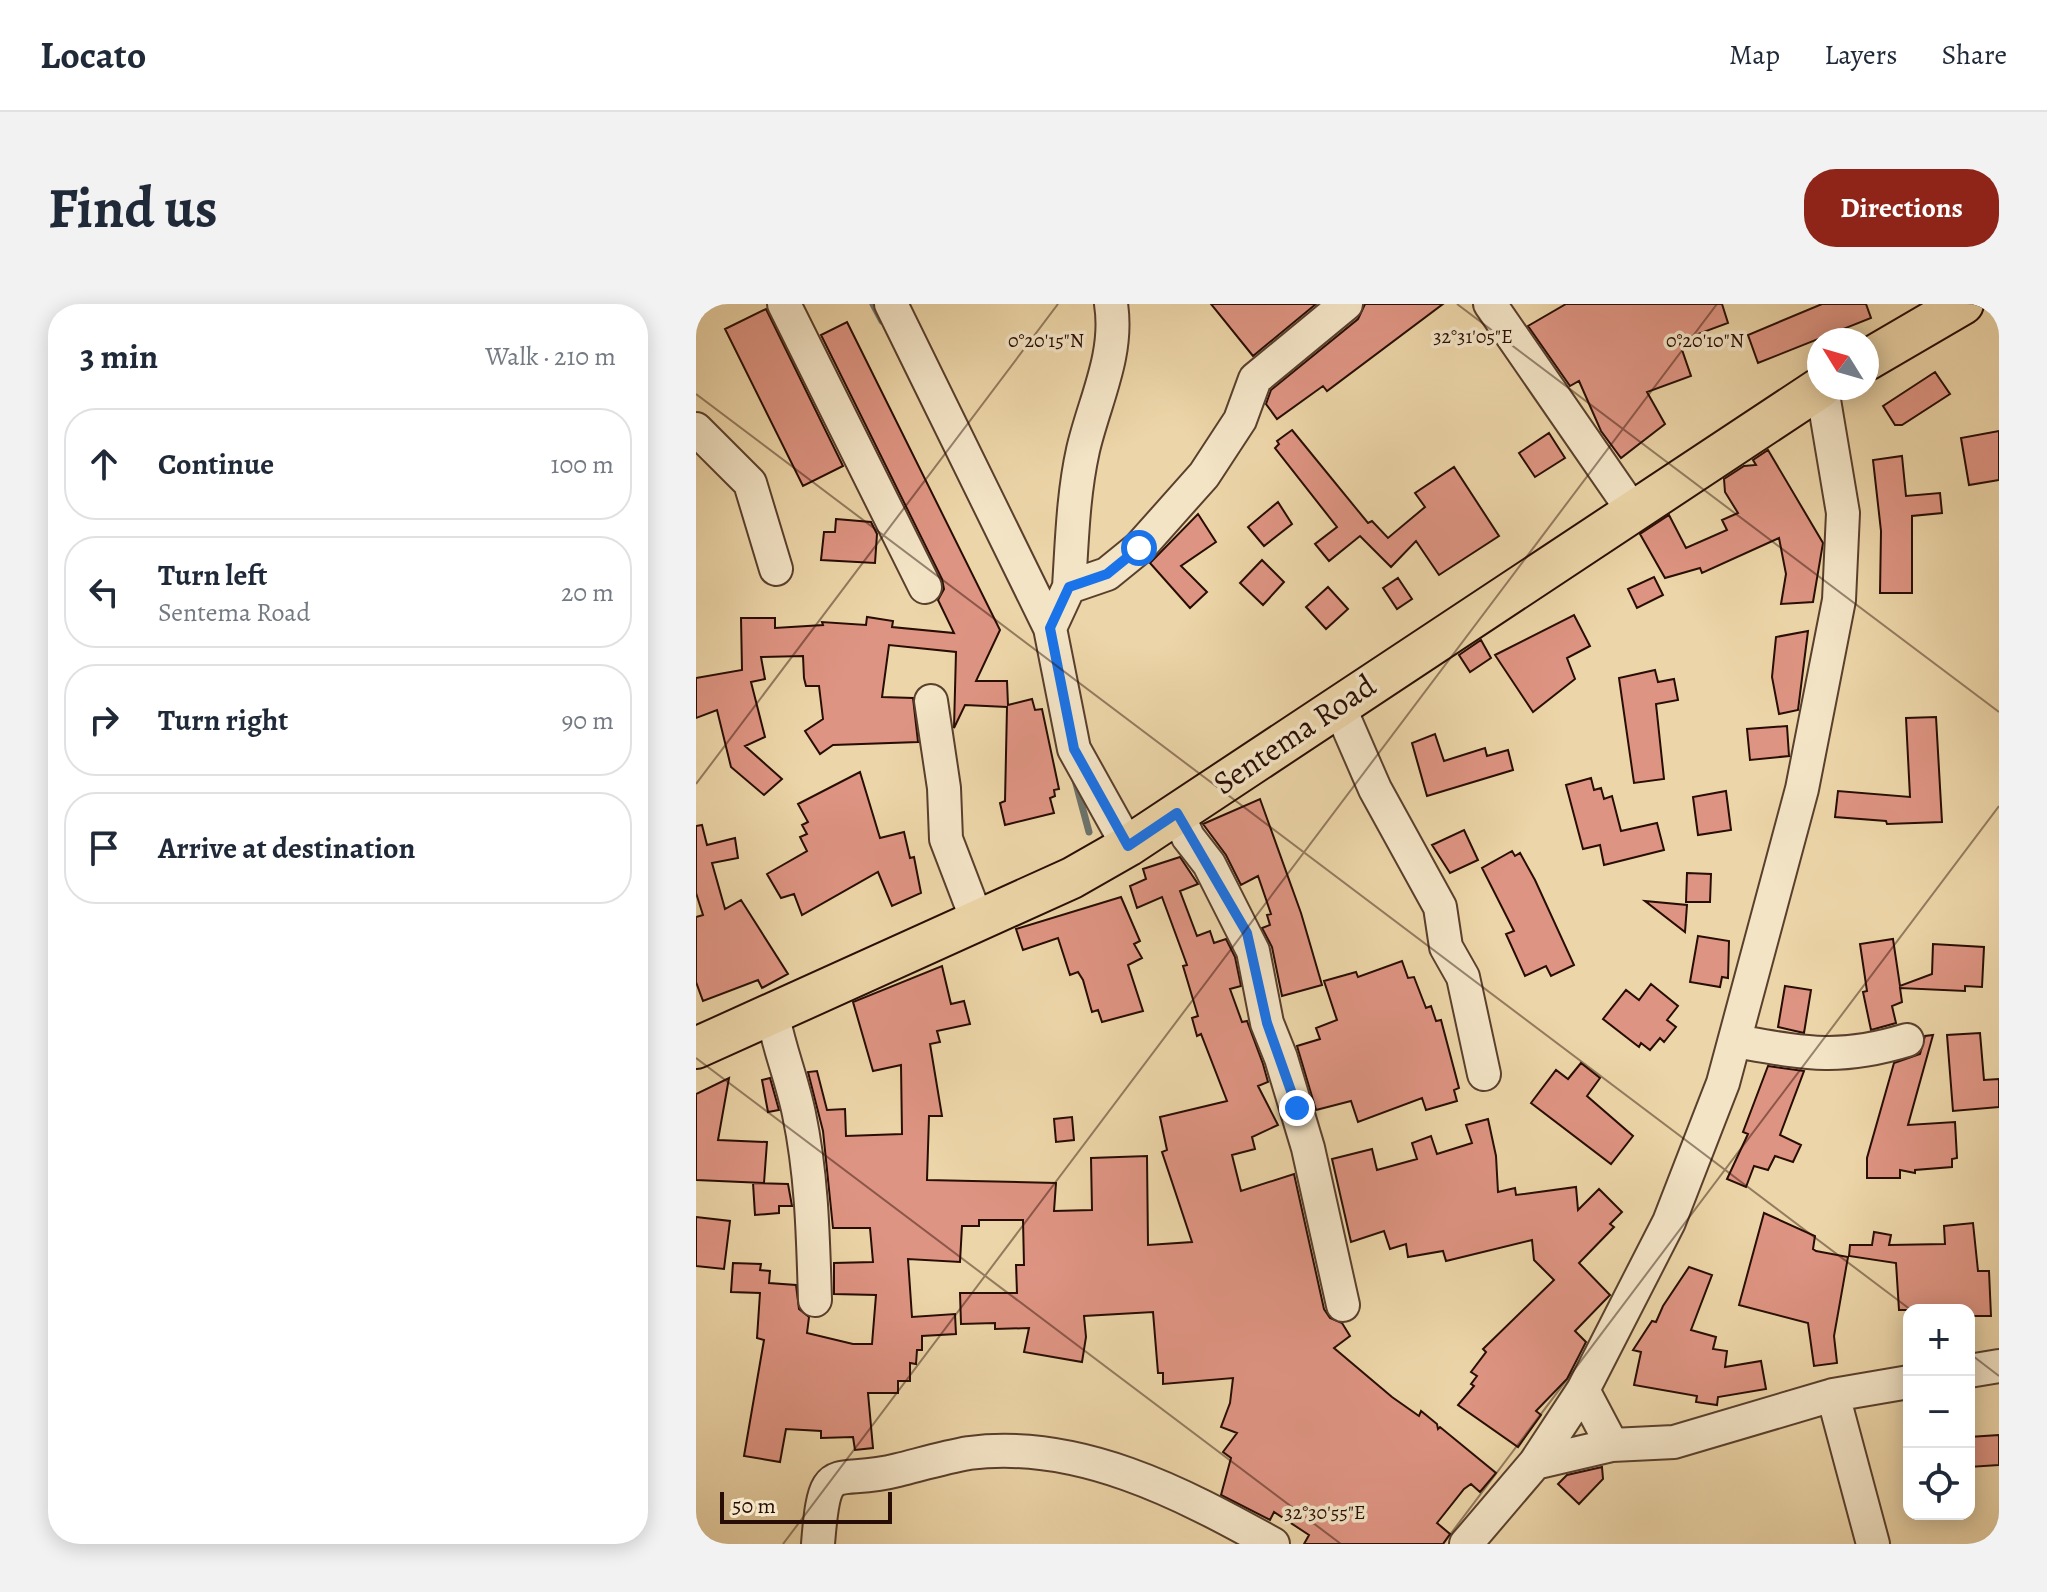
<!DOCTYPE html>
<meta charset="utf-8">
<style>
:root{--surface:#fff;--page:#f2f2f3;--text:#1f2937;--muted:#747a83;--line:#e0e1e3;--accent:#8f2418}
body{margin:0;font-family:Alegreya,serif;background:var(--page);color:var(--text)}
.controls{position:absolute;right:24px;bottom:24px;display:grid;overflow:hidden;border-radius:16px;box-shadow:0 4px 20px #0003}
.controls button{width:72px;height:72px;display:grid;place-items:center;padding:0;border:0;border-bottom:2px solid var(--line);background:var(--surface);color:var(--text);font:40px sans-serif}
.compass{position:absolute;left:1111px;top:24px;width:72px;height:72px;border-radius:50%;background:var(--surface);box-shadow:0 4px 20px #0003;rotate:307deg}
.scale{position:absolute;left:24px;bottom:20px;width:172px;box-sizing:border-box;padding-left:8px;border:4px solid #280d04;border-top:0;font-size:22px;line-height:28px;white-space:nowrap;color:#280d04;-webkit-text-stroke:6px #f3e4c6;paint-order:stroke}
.stop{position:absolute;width:24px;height:24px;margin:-18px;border:6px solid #1a73e8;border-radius:50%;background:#fff}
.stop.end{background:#1a73e8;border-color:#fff;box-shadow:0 2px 8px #0008}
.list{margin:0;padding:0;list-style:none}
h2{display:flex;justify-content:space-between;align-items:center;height:104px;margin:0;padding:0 32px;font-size:34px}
h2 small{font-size:26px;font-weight:400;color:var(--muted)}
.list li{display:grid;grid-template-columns:52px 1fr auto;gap:24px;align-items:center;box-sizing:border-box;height:112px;margin:0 16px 16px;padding:0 16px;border:2px solid var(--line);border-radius:32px}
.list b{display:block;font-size:30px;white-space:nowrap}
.list p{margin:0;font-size:26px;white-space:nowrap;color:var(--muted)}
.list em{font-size:26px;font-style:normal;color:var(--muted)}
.icon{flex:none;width:44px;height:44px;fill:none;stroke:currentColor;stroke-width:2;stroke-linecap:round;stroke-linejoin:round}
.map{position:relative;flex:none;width:1303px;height:1240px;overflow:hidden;border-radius:32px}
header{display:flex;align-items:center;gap:48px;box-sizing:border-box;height:112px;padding:0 40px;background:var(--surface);border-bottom:2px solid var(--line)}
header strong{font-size:38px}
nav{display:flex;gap:44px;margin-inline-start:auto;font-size:28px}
.intro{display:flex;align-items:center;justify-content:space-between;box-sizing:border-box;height:192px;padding:0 48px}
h1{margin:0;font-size:56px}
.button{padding:20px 36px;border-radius:32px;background:var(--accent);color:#fff;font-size:28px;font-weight:700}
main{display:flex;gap:48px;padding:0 48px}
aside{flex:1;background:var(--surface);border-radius:32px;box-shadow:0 4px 20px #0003}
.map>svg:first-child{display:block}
</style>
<header>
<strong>Locato</strong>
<nav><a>Map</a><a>Layers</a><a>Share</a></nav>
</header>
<div class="intro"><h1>Find us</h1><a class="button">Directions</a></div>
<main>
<aside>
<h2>3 min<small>Walk · 210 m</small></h2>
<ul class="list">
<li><svg class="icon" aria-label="ahead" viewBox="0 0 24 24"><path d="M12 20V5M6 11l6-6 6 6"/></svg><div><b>Continue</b></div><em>100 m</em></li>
<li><svg class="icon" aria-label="left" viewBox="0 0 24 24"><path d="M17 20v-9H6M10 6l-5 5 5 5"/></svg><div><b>Turn left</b><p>Sentema Road</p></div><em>20 m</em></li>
<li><svg class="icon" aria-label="right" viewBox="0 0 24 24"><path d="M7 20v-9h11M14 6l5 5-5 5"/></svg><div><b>Turn right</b></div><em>90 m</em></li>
<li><svg class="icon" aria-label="arrive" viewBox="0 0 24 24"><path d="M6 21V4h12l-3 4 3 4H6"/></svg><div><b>Arrive at destination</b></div></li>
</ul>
</aside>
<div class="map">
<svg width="1303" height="1240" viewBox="0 0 1303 1240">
<rect width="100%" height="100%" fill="#ecd5a8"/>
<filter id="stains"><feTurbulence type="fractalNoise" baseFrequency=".0025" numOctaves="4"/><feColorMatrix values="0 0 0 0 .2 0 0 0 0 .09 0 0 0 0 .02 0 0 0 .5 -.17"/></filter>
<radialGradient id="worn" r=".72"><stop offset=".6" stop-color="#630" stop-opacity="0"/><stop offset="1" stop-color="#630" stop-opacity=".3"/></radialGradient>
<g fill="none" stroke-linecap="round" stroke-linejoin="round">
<!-- stream -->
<path stroke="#6c736b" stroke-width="7" d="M177,0L186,17
M379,476L393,528"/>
</g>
<!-- building -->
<path fill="#de9482" stroke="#280d04" stroke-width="2" d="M515,0H620L557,52Z
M669,0H747L631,87L627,82L581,115L570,100L575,86L662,15Z
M870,0H1026L1032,19L983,37L995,72L951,88L969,120L925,154L905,127L883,77L874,82L832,22Z
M1126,0H1170L1175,14L1062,59L1052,31Z
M70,5L147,162L107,182L29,25Z
M151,18L304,326L280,377H311L312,401L336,395L339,406L346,405L363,485L358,486L359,492L354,494L358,509L309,521L304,499L309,497L311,403L269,401L258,424L260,348L193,341L186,393L217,394L222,438L137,441L124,450L109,427L127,415L123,382H110L108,374L107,352L65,353L69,375L55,378L69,433L49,442L86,475L68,491L35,463L21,406L0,414V374L46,366L45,314H79V324L127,321L126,318L170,321L171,313L197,317L196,323L258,329L242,296L248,285L246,275L125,31Z
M1239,68L1254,90L1206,121H1199L1187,102Z
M596,126L672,219L676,217L692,234L729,203L719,189L758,163L803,232L743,271L720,237L695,263L664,232L633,257L619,240L641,223L579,144L583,140L581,137Z
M1303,127V176L1273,181L1265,134Z
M853,129L869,154L839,173L823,149Z
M1072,146L1127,239L1117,298L1085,300L1090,270L1083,234L1006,269L1004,264L969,274L944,230L973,211L990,244L1031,226L1026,216L1042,209L1029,188L1028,175L1048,162L1060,161L1057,156Z
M1206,152L1210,192L1244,189L1246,209L1216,212V289H1184L1185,227L1177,156Z
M582,198L596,220L568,242L552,223Z
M502,210L520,238L485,262L511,288L494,304L454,259Z
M140,215L175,218L181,230L179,259L125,256L128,228H139Z
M566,256L588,278L567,301L544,279Z
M958,273L967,291L941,304L932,285Z
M702,274L716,295L701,305L687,284Z
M632,283L652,305L630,325L610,303Z
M878,311L894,342L871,354L879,375L837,408L799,351Z
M1112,327L1102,406L1083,410L1076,373L1080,333Z
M785,336L795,354L774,368L763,351Z
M959,366L962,378L978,375L982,396L960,400L968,475L938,479L923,374Z
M1240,413L1246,518L1191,520L1190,517L1139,513L1142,487L1214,493L1210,414Z
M1091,422L1093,452L1054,456L1051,425Z
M739,430L748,457L789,444L791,452L812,446L817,466L731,492L716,439Z
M164,468L184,534L208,528L214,554L218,553L225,589L196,602L182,568L106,611L98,590L85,594L71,570L111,547L104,533L111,530L106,521L112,518L102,500Z
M895,474L898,486L905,484L908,495L916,492L925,527L961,519L968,546L908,561L904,541L887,545L870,481Z
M1030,487L1035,526L1002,531L997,493Z
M564,495L605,609L626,681L586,692L576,643L566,624L574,621L571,611L575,610L562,572L545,581L530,551L507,520Z
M6,521L11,541L39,534L42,554L16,559L29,605L45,596L92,670L66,684L62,676L7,697L0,678V613L7,611L0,589V522Z
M768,526L782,556L754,569L736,541Z
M816,547L819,552L824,549L839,576L878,661L855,672L850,662L829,672L810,630L818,627L786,564Z
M484,553L502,580L484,587L501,632L514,627L518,639L530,635L539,653L545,682L534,685L546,718L551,717L567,760L572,778L562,782L582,821L556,833L559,845L536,851L545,887L598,870L628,1005L634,1014L646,1019L654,1032L638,1044L696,1093L723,1112L725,1107L741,1120L742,1125L744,1123L800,1169L784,1188L775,1180L768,1185L741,1219L754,1230L747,1240H608L613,1231L578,1208L574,1216L525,1191L535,1154L527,1148L541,1129L525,1123L534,1099L537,1074L467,1080V1069H462L457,1008L388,1012L390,1033L386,1058L328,1048L333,1024L299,1025V1019L265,1020L264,989H321L320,961H328L327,916H283V922H266L264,958L212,955L216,1013L259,1010L260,1030L226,1032V1046H221L220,1060L214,1059V1077H202V1089H172L177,1144L159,1146L157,1133L125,1134V1127L90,1125L84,1158L48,1152L68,1036L61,1034L64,989L35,988L37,959L65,960L64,966L74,967L73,979L100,981L103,1005L113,1013L111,1029L157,1040H176L180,991L138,990V959L177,958L174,924H137L127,827L112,768L121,767L131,806L149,805L150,832L206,830L205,761L177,767L157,698L246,662L255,700L268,697L274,720L241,727L244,738L234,740L246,812H233L231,876L360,879L358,907L396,906L395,854L451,852L452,941L496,938L466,848L471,846L464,813L531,797L505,730L501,732L496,714L502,712L487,662L491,661L466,593L441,604L434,582L450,575L447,565Z
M991,569L1015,570L1014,598H990Z
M425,593L444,637L438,640L446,654L432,661L447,707L406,718L402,706L396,708L387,676L382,668L374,671L362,634L327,646L320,625Z
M949,597L991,601L989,628Z
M1002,632L1033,637L1032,674L1026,673L1024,683L994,678Z
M1197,635L1204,682L1236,670L1237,640L1288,643L1286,683L1269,682V687L1204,684L1206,698L1196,702L1200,719L1175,726L1167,688L1171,687L1164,640Z
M706,657L712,674L718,673L730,704L735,702L740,717L745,716L763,784L758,786L761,797L730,806L726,794L662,818L655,797L620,806L601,742L624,735L620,724L641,716L628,677L660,668L662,673Z
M955,680L982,702L971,716L980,723L968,738L964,734L954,746L945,739L943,743L907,715L930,686L943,696Z
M1089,682L1115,686L1108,729L1082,723Z
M1284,729L1288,776L1303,775V803L1257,807L1251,731Z
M1237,731L1212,821L1259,818L1261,854L1256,855V863L1219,866V869L1204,866V874H1171V854L1198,759L1224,750L1229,732Z
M885,759L904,774L891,792L937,832L915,860L835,799L860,766L872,775Z
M1072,762L1108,767L1084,831L1105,841L1097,858L1079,852L1072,866L1058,862L1050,883L1031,875L1052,830L1047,828Z
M33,774L22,836L71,838L68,879L0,876V790Z
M74,774L83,806L72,808L66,776Z
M376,813L378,836L360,838L358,815Z
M792,815L800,852L802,888L819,884L820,891L880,883L882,906L903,885L926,908L914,920L918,923L883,959L914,991L879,1027L890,1038L871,1075L840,1107L845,1111L822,1143L762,1101L778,1082L775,1080L781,1072L775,1068L790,1048L787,1045L858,976L838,956L836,936L750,957L747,947L712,953L710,940L694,945L688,927L655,938L636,855L676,845L681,866L721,855L716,839L735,832L741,850L776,839L770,821Z
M57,879L92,880L96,902H83V909L59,911Z
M1068,909L1119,932L1117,945L1120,947L1152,953L1138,1032L1141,1059L1118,1062L1112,1019L1043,1001Z
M0,913L34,917L28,965L0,962Z
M1277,919L1282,967H1293L1295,1012H1273V1006H1203L1200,959L1153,952L1154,941H1176L1178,928L1195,931L1193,941L1249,940L1248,922Z
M993,963L1016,971L995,1026L1020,1033L1017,1045L1031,1047L1029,1063L1065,1057L1070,1085L1022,1093L1021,1101L1000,1098L1001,1092L938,1081L945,1048L937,1046L956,1017L960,1018L967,1002Z
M1303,1131V1161L1273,1163V1133Z
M906,1163L907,1175L883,1200L862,1180L871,1171Z"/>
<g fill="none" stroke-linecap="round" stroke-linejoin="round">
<!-- minor casing -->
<g stroke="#593f2d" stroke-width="36">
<path id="minor" d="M88,0L229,283
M195,0L354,324L378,445L432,542
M794,0L937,207
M0,125L54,179L80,265
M373,283C376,237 377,191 387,146C398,98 423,51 415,0
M354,324L373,283L411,270L443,244L508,171L544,116L559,75L650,0
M235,397L248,484L250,535L281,616
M642,400L679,485L744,603L750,643L767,673L788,770
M481,509L492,533L513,560L557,647L571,719L585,754L612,844L647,1001
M76,707C82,742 96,775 103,810C116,872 117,933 119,996
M1039,737C1108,749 1142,757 1211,736
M1273,1067L1303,1062
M887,1086L916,1141
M1137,1091L1177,1240
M839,1159L916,1141L978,1138L1137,1091L1213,1078
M122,1240C129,1150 136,1183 202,1166C226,1160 250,1153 273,1149C382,1135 486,1189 577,1240
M770,1240L839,1159L887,1086L973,918L1027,779L1106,485L1143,296L1147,209L1126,84"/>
</g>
<!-- major casing -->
<g stroke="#280d04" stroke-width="44">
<path id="major" d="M1171,56L1267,0
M0,744L376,574L432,542L1124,84"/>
</g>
<!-- minor -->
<use href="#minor" stroke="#f3e4c6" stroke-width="32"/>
<!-- major -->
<use href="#major" stroke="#ecd5a8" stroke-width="40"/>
</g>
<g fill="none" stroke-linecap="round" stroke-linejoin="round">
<!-- route -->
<path stroke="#1a73e8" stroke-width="10" d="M443,244L411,270L373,283L354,324L378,445L432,542L481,509L551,629L571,719L601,804"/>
</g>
<!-- ticks -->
<path fill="none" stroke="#280d04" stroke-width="2" stroke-opacity="0.45" d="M761,0L1303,408M0,90L1215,1006M0,480L362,0M0,754L645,1240M1273,1049L1303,1072M87,1240L1021,0M747,1240L1303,502"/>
<g text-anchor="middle" stroke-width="7" stroke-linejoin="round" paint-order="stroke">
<!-- street labels -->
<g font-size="32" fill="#280d04" stroke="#f3e4c6">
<text transform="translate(598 430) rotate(-34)" y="11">Sentema Road</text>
</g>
</g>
<g font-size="20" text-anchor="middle" fill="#280d04" stroke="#f3e4c6" stroke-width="7" stroke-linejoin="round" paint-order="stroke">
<text x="777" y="39">32°31'05"E</text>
<text x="350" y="43">0°20'15"N</text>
<text x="1009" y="43">0°20'10"N</text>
<text x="629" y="1215">32°30'55"E</text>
</g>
<rect width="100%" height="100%" filter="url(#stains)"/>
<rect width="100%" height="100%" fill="url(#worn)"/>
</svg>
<div class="controls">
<button>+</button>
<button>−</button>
<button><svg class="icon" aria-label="locate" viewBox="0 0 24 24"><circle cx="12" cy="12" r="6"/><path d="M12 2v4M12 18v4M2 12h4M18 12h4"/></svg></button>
</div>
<svg class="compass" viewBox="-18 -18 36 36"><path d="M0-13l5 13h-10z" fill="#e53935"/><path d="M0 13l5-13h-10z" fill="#747a83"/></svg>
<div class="scale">50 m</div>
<div class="stop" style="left:443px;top:244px"></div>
<div class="stop end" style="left:601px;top:804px"></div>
</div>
</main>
